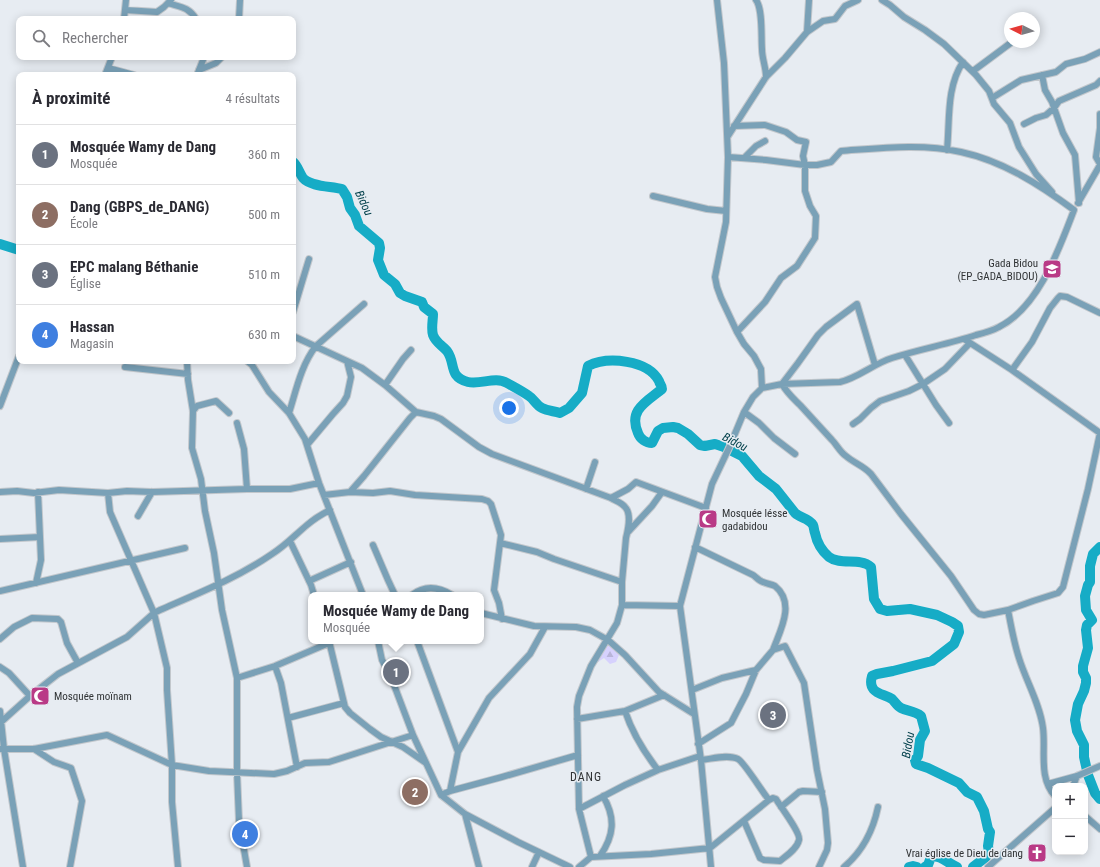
<!DOCTYPE html>
<html lang="fr">
<meta charset="utf-8">
<style>
:root{--surface:#fff;--page:#f2f2f3;--text:#2b2b33;--muted:#7c7c81;--line:#e1e1e2;--accent:#2563eb}
body{margin:0;font-family:"Roboto Condensed",sans-serif;background:var(--page);color:var(--text)}
.controls{position:absolute;right:12px;bottom:12px;display:grid;overflow:hidden;border-radius:8px;box-shadow:0 2px 10px #0003}
.controls button{width:36px;height:36px;display:grid;place-items:center;padding:0;border:0;border-bottom:1px solid var(--line);background:var(--surface);color:var(--text);font:20px sans-serif}
.compass{position:absolute;left:1004px;top:12px;width:36px;height:36px;border-radius:50%;background:var(--surface);box-shadow:0 2px 10px #0003;rotate:276deg}
.you{position:absolute;left:509px;top:408px;width:14px;height:14px;margin:-10px;border:3px solid #fff;border-radius:50%;background:#1a73e8;box-shadow:0 0 0 6px #1a73e833}
.badge{display:grid;place-items:center;width:26px;height:26px;border-radius:50%;background:var(--accent);color:#fff;font-size:13px;font-weight:700}
.pin{position:absolute;translate:-50% -50%;border:2px solid #fff;box-shadow:0 1px 4px #0006}
.popup{position:absolute;left:308px;top:592px;width:176px;height:52px;box-sizing:border-box;display:grid;place-content:center;border-radius:8px;background:var(--surface);filter:drop-shadow(0 1px 3px #0005);font-size:13px;white-space:nowrap;color:var(--muted)}
.popup b{font-size:15px;color:var(--text)}
.popup::after{content:'';position:absolute;left:50%;top:100%;margin-left:-8px;border:8px solid transparent;border-top-color:var(--surface)}
.list{margin:0;padding:0;list-style:none}
h2{display:flex;justify-content:space-between;align-items:center;height:52px;margin:0;padding:0 16px;font-size:17px}
h2 small{font-size:13px;font-weight:400;color:var(--muted)}
.list li{display:grid;grid-template-columns:26px 1fr auto;gap:12px;align-items:center;box-sizing:border-box;height:60px;padding:0 16px;border-top:1px solid var(--line)}
.list b{display:block;font-size:15px;white-space:nowrap}
.list p{margin:0;font-size:13px;white-space:nowrap;color:var(--muted)}
.list em{font-size:13px;font-style:normal;color:var(--muted)}
.icon{flex:none;width:22px;height:22px;fill:none;stroke:currentColor;stroke-width:2;stroke-linecap:round;stroke-linejoin:round}
.map{position:relative;flex:none;width:1100px;height:867px;overflow:hidden}
.search{position:absolute;background:var(--surface);box-shadow:0 2px 10px #0003;left:16px;top:16px;width:280px;height:44px;display:flex;align-items:center;gap:10px;box-sizing:border-box;padding:0 14px;border-radius:8px;color:var(--muted);font-size:15px}
.panel{position:absolute;background:var(--surface);box-shadow:0 2px 10px #0003;left:16px;top:72px;width:280px;height:292px;border-radius:8px}
.map>svg:first-child{display:block}
</style>
<div class="map">
<svg width="1100" height="867" viewBox="0 0 1100 867">
<defs>
<pattern id="forest-firs" width="22" height="20" patternUnits="userSpaceOnUse"><rect width="22" height="20" fill="#d6d1fd"/><path d="M5 1l3.5 6h-7zM16 11l3.5 6h-7z" fill="#b8b4d9"/></pattern>
</defs>
<rect width="100%" height="100%" fill="#e7ecf2"/>
<!-- forest -->
<path fill="url(#forest-firs)" d="M607,643L611,645L619,655L616,662L610,664L604,658L598,662L596,658L600,654H603L604,647Z"/>
<g fill="none" stroke-linecap="round" stroke-linejoin="round">
<!-- river -->
<path stroke="#16acc6" stroke-width="10" d="M293,162C298,166 299,173 303,178C311,187 331,186 342,189L347,197L350,208L355,215L359,226L379,243L380,248L378,260L384,275L395,284L400,293L405,296L422,302L424,307L433,314C433,321 431,328 433,335C436,343 442,345 447,351C456,363 448,377 468,382C481,385 495,376 507,383C514,387 522,391 529,396C534,399 536,405 542,408C548,411 554,411 560,413L569,408L582,393L588,366C608,356 648,360 659,381C660,385 662,385 662,389C646,402 628,410 638,433C640,439 646,443 652,443L658,431L663,428L673,427L678,428L688,434L700,445L705,446L715,444L724,447L742,456L759,476L776,489L795,513C800,518 809,518 813,525C814,527 814,531 815,533C817,543 822,551 829,557C841,566 859,557 871,567L874,599L880,609L887,611L910,609L937,615L952,622L958,626L959,632L954,644L932,661L893,671L877,674L872,676C867,694 883,693 892,699C895,702 897,706 901,708C907,711 915,711 921,716L925,731L920,740L918,756L915,760L916,764L928,768L959,783L967,792L977,797L984,811L988,829L990,832L988,846L989,852L986,857L973,867
M0,244L19,250
M1100,547L1093,554L1090,566V582L1088,585L1085,596L1086,610L1092,620L1087,625L1086,630L1088,648L1083,666V672L1086,678V683L1084,691L1078,704L1075,720L1077,731L1084,745V757L1088,775L1095,793L1100,799
M909,867L913,866L917,867
M925,867L928,865L931,857C941,854 948,864 957,867"/>
<!-- minor casing -->
<g stroke="#c2c7cc" stroke-width="8">
<path id="minor" d="M756,0C763,9 761,37 762,49C762,59 766,67 766,77
M882,0L890,5L904,17L925,30L944,44L976,75L989,91L994,104L1010,123L1019,147L1036,174L1052,192
M168,3C180,7 189,7 196,19
M125,10L157,12L164,7L171,0
M124,19L126,0
M239,19L240,0
M807,32L809,0
M108,68L134,75
M199,70L216,63L222,57
M973,71L1012,42
M105,75L112,57
M197,75L203,60V57
M1042,75L1045,90L1052,102L1063,133L1075,155L1079,203
M992,98L1021,80L1056,72L1066,64L1085,59L1100,52
M1100,114V128L1096,157L1100,164
M1024,124L1036,118L1046,115L1054,108L1059,101L1096,85L1100,81
M734,126L765,125L786,132L797,140L806,142L803,156L805,165V191L810,206L816,216L815,238L797,266L781,278L765,302L737,332
M728,136L766,77L785,58L807,32L823,21L835,19L845,6L858,0
M947,150C950,121 946,87 963,62
M728,157L766,160L805,165H817L831,162L841,151C881,148 922,143 961,152C1003,161 1040,185 1074,210C1059,249 1039,307 999,327C992,331 984,333 976,335C949,344 920,349 892,358C873,364 858,378 840,382L782,384L762,388
M744,158L756,146L765,141
M653,196L707,209L726,211
M1078,203L1100,165
M293,312L309,259
M293,336L362,368L385,385L416,412
M905,355L936,405L949,423
M187,361L188,380L193,411L192,448L201,479L205,511L214,553L222,610L237,678V773L239,821L247,867
M247,361L252,365L269,392L289,413L305,439L319,483L363,595
M875,365L857,304L826,327L818,335L798,363L782,384C787,393 793,398 800,405C811,417 821,428 832,440C837,445 840,452 846,456C854,463 864,466 871,474L901,514L951,576L974,610L979,614L984,615L1008,610L1033,601L1058,593L1063,587L1088,489L1100,433L1012,370L964,339
M125,367L188,374
M1012,370L1032,342L1050,308L1058,298L1060,296L1067,297L1100,313
M385,385L403,359L411,350
M0,406L19,356
M193,411L197,406L216,401L229,413
M744,412L759,423L774,438L795,454
M289,413C296,391 301,365 316,346L364,304
M237,423L244,449L247,489
M853,424L860,419L871,408L880,401L909,391L923,384L945,369L970,343
M307,445L333,414L343,403L347,396L351,377L347,361
M586,489L595,462
M0,492L17,491L34,493L59,490L108,493L127,491L152,492L247,489H290L319,483
M350,492L364,476L410,418L416,412L434,416L441,419L479,447L492,454L611,498C616,501 622,503 625,507C632,514 628,530 626,538L622,582
M108,493L110,512L154,613L167,668V690L172,765V802L178,867
M324,495L350,492L373,493L390,491L415,495L482,499L488,501L491,504L501,535L494,590L499,603L502,619
M611,498L628,489L636,482L706,508
M138,516L152,492
M628,532L652,506L662,492
M0,539L40,537
M290,541L311,585L314,595
M500,543L537,552L554,559L622,582V605L617,623L591,666L579,696L577,707L579,809L591,857
M373,545L388,580L395,595
M695,547L753,575C756,577 759,581 763,582C767,584 771,584 775,586C796,603 780,631 773,650
M309,581L351,562
M36,583L41,560L38,492
M0,591L185,548
M412,595C425,585 439,587 452,595
M622,605L680,606
M1008,610C1011,626 1014,643 1019,658C1026,681 1040,704 1043,728C1046,750 1038,778 1055,796
M481,613L534,626L576,627L590,630L608,640L625,655L659,692L694,714
M0,639L14,627L32,618L58,619L61,622L67,643L78,663
M329,641L345,707L350,713L370,729L381,737L403,747L426,763
M378,641L382,660L391,677L413,735L441,795L465,814L518,842L570,867
M417,641L458,752
M275,666L281,683L297,767
M0,667L9,673L30,696
M237,678L275,666L329,643
M692,690L722,678L756,670
M0,711L4,749L23,867
M625,711C632,732 644,752 658,770
M288,718L344,703
M577,719L625,711L664,695
M0,723L30,696L58,674L127,637L154,613L160,610C199,593 237,578 272,554C285,546 295,535 307,525C314,519 322,514 330,510
M698,744L731,723L746,694L756,670L773,650L785,646L804,683L817,770L825,809L828,843L827,850L819,867
M0,749H34L107,735L172,765L209,771L274,774L287,771L305,763L329,762L413,735
M34,749L54,762L71,768L82,801L70,867
M701,760C712,759 728,754 738,759C744,762 763,793 769,800
M1048,784L1077,776L1100,766
M1073,786L1077,776
M450,791L458,752L489,698L530,654L545,627
M441,795L450,791L502,777L578,755
M781,807L799,792L803,791L822,792
M579,809L625,785L658,770L700,756
M465,814L479,867
M1085,816L1100,829
M600,856C614,836 616,818 603,796
M532,867L539,852
M579,867L591,857L651,854L710,848L769,800L773,798L776,799C780,806 801,833 799,840C797,849 786,856 780,861L764,860L760,858L744,821
M711,867L701,760L680,606L712,484L729,448L744,412L753,397L762,388L761,369L754,356L744,344L737,332L721,298L717,287L715,277L726,222L728,157L724,63L717,0
M844,867C863,851 873,831 878,807
M988,867L1055,808"/>
</g>
<!-- minor -->
<use href="#minor" stroke="#7aa1b7" stroke-width="6"/>
</g>
<!-- icons -->
<defs>
<g id="school-square" transform="scale(1)"><rect x="-9" y="-9" width="18" height="18" rx="4" fill="#b93a86" stroke="#e7ecf2"/><path d="M0-5L7-2L0 1L-7-2ZM-4 1L0 2.5L4 1V4Q0 6-4 4Z" fill="#fff"/></g>
<g id="mosque-square" transform="scale(1)"><rect x="-9" y="-9" width="18" height="18" rx="4" fill="#b93a86" stroke="#e7ecf2"/><path d="M3.5-4.9A6 6 0 1 0 3.5 4.9A5 5 0 1 1 3.5-4.9Z" fill="#fff"/></g>
<g id="church-square" transform="scale(1)"><rect x="-9" y="-9" width="18" height="18" rx="4" fill="#b93a86" stroke="#e7ecf2"/><path d="M-1.2-6h2.4v3.5h3.3v2.4h-3.3V6h-2.4V-.1h-3.3v-2.4h3.3Z" fill="#fff"/></g>
</defs>
<g fill-rule="evenodd">
<use href="#school-square" x="1052" y="269"/>
<use href="#mosque-square" x="708" y="519"/>
<use href="#mosque-square" x="40" y="696"/>
<use href="#church-square" x="1037" y="853"/>
</g>
<g text-anchor="middle" stroke-width="3" stroke-linejoin="round" paint-order="stroke">
<!-- poi labels -->
<g font-size="11" fill="#303335" stroke="#e7ecf2" text-anchor="end">
<text x="1038" y="267">Gada Bidou<tspan x="1038" dy="13">(EP_GADA_BIDOU)</tspan></text>
<text x="722" y="517" text-anchor="start">Mosquée lésse<tspan x="722" dy="13">gadabidou</tspan></text>
<text x="54" y="700" text-anchor="start">Mosquée moïnam</text>
<text x="1023" y="857">Vrai église de Dieu de dang</text>
</g>
<!-- water labels -->
<g font-size="12" font-style="italic" fill="#05424d" stroke="#e7ecf2">
<text transform="translate(364 203) rotate(65)" y="4">Bidou</text>
<text transform="translate(735 442) rotate(27)" y="4">Bidou</text>
<text transform="translate(908 745) rotate(-80)" y="4">Bidou</text>
</g>
<!-- neighbourhood labels -->
<g font-size="12" letter-spacing="1" fill="#303335" stroke="#e7ecf2">
<text x="586" y="781">DANG</text>
</g>
</g>
</svg>
<div class="controls">
<button>+</button>
<button>−</button>
</div>
<svg class="compass" viewBox="-18 -18 36 36"><path d="M0-13l5 13h-10z" fill="#e53935"/><path d="M0 13l5-13h-10z" fill="#7c7c81"/></svg>
<div class="you"></div>
<div class="pin badge" style="left:396px;top:672px;background:#6b7280">1</div>
<div class="popup"><b>Mosquée Wamy de Dang</b>Mosquée</div>
<div class="pin badge" style="left:415px;top:792px;background:#8d6e63">2</div>
<div class="pin badge" style="left:773px;top:715px;background:#6b7280">3</div>
<div class="pin badge" style="left:245px;top:834px;background:#3f7fe0">4</div>
<div class="search"><svg class="icon" aria-label="search" viewBox="0 0 24 24"><circle cx="10" cy="10" r="6"/><path d="M15 15l6 6"/></svg>Rechercher</div>
<section class="panel">
<h2>À proximité<small>4 résultats</small></h2>
<ul class="list">
<li><span class="badge" style="background:#6b7280">1</span><div><b>Mosquée Wamy de Dang</b><p>Mosquée</p></div><em>360 m</em></li>
<li><span class="badge" style="background:#8d6e63">2</span><div><b>Dang (GBPS_de_DANG)</b><p>École</p></div><em>500 m</em></li>
<li><span class="badge" style="background:#6b7280">3</span><div><b>EPC malang Béthanie</b><p>Église</p></div><em>510 m</em></li>
<li><span class="badge" style="background:#3f7fe0">4</span><div><b>Hassan</b><p>Magasin</p></div><em>630 m</em></li>
</ul>
</section>
</div>
